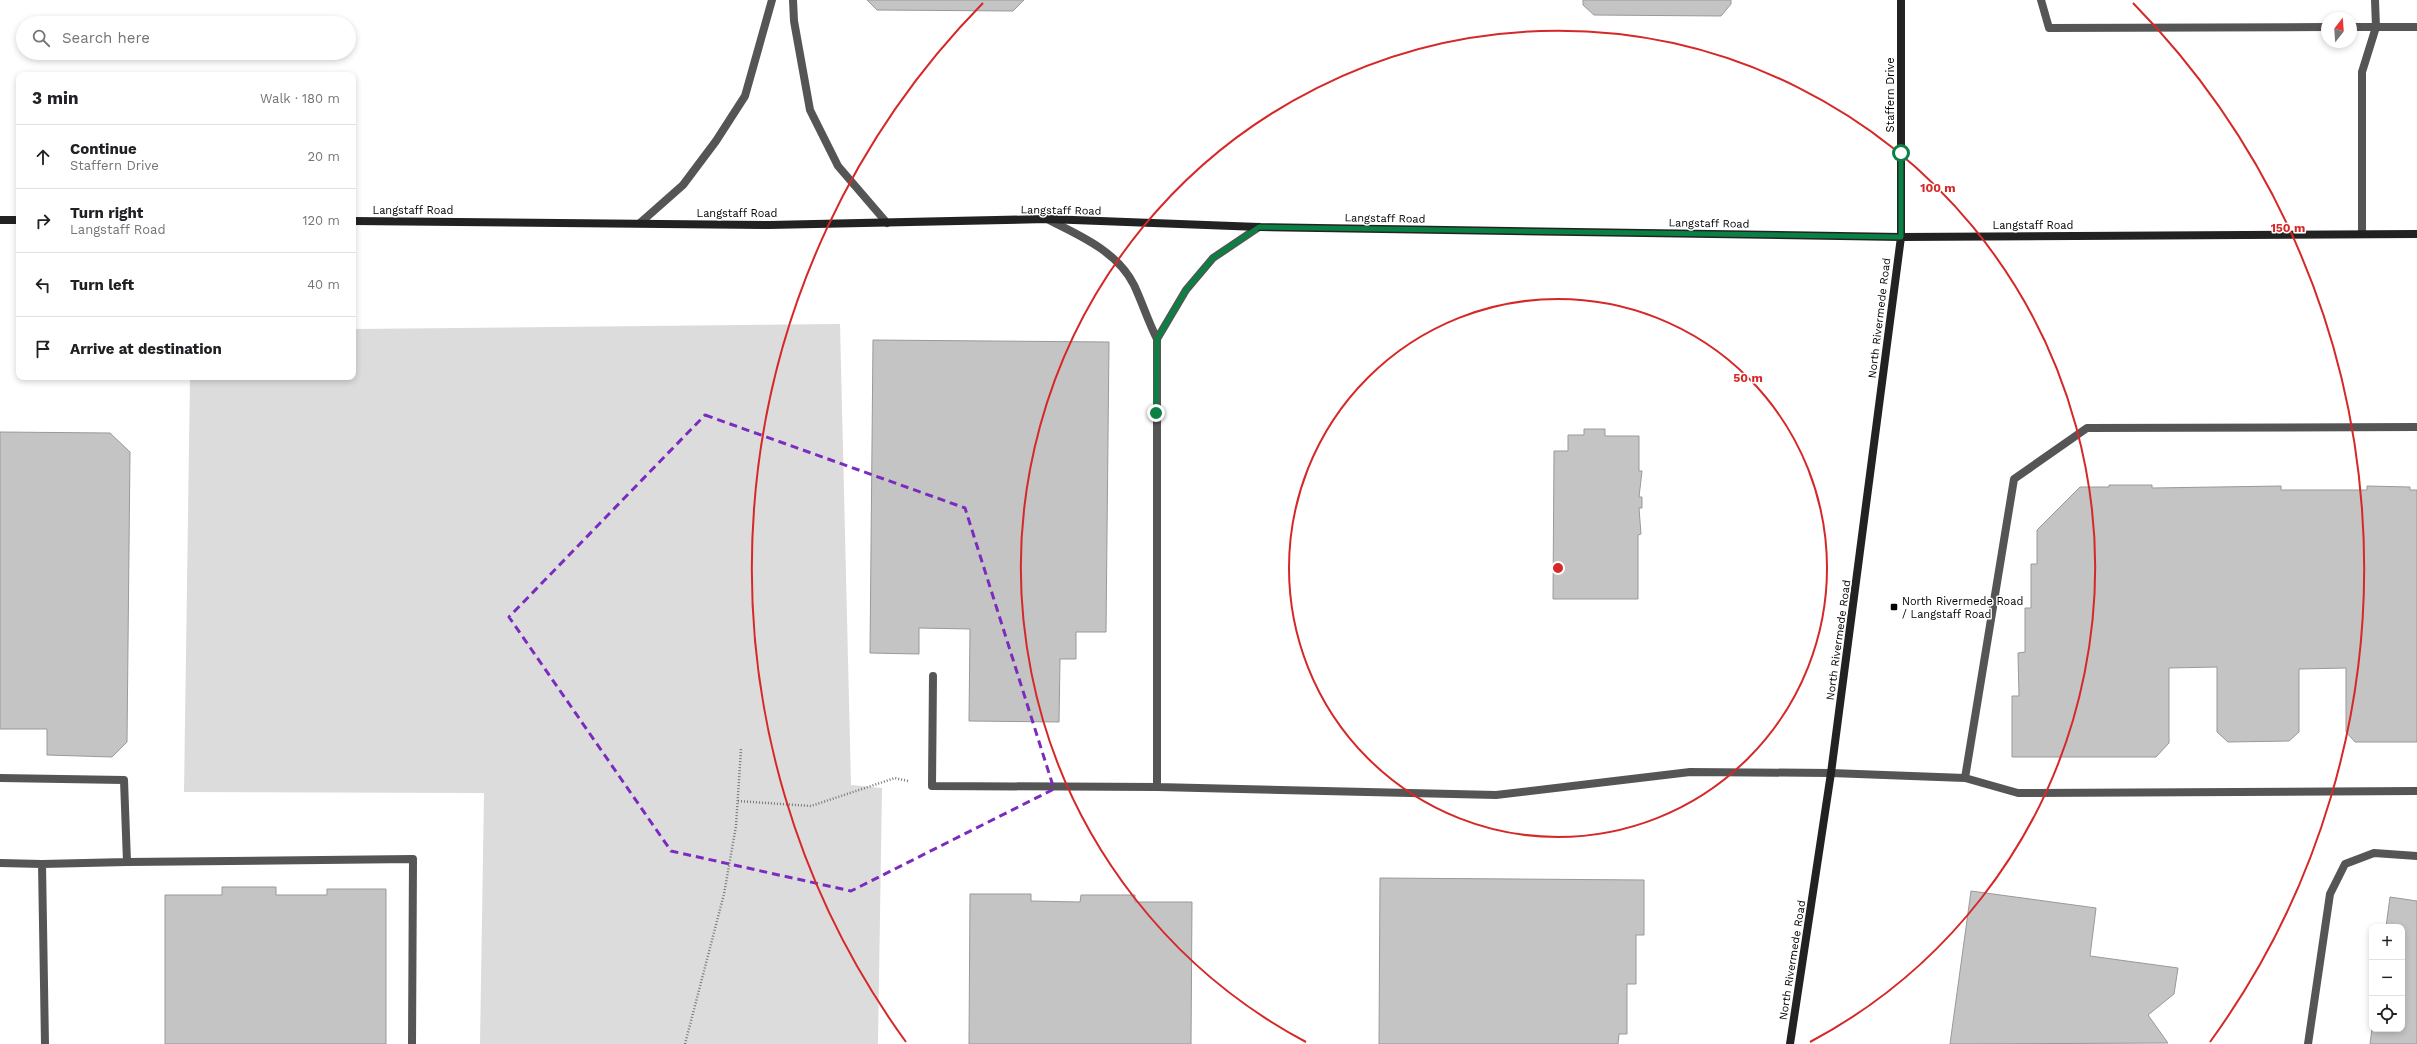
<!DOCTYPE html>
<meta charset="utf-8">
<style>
:root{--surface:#fff;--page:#f6f6f6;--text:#202124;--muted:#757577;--line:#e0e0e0}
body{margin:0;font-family:"Work Sans",sans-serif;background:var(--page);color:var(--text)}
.controls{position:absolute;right:12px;bottom:12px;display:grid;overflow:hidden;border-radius:8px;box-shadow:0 2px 6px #0003}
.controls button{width:36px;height:36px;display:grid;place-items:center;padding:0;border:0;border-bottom:1px solid var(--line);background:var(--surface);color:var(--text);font:20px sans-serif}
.compass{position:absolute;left:2321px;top:12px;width:36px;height:36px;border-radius:50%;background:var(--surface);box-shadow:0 2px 6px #0003;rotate:17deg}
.stop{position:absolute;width:12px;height:12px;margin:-9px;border:3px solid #0b8043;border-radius:50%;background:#fff}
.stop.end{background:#0b8043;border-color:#fff;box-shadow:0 1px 4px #0008}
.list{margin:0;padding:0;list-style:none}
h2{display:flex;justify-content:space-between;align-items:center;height:52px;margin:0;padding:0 16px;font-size:17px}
h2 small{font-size:13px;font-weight:400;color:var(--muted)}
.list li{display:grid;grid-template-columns:26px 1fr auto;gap:12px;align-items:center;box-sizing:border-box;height:64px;padding:0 16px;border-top:1px solid var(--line)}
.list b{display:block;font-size:15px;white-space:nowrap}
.list p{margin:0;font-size:13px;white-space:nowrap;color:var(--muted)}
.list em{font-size:13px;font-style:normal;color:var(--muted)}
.icon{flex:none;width:22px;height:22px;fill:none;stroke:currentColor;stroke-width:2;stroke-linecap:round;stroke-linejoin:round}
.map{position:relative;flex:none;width:2417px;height:1044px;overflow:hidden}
.search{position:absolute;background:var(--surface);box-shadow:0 2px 6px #0003;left:16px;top:16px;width:340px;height:44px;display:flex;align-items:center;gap:10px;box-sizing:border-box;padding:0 14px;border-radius:22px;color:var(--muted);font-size:15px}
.panel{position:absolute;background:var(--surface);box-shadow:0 2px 6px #0003;left:16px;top:72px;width:340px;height:308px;border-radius:8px}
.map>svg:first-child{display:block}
</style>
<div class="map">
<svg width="2417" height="1044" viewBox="0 0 2417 1044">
<rect width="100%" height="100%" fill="#fff"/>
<!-- green -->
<path fill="#dcdcdc" d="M840,324L851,785L882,788L878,1044H480L484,793L184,792L190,377H353V329Z"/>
<!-- building -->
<path fill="#c4c4c4" stroke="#999" d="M867,0H1024L1013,11L877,10Z
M1583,0H1731V4L1721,16L1594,15L1583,5Z
M873,340L1109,342L1106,632H1076V659H1060L1059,722L969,721L970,629L919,628V654L870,653Z
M1584,429H1605V436H1639V471H1642L1639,497H1642V508H1639L1641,534L1638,535V599H1553L1554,451H1568V435H1584Z
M0,432L110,433L130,452L127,742L112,757L47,755V729H0Z
M2109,485H2152V488L2281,486V490H2367V486L2410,487V490H2417V742H2355L2346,732V668L2299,669V732L2289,741L2228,742L2217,732V667L2169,668V743L2156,757H2012V696H2019L2018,653L2025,652V608H2031V564H2037V530L2080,487H2109Z
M1380,878L1644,880V935H1636V984H1627V1034H1619L1618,1044H1379Z
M222,887H276V895H327V889H386V1044H165V895H222Z
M1971,891L2096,908L2090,956L2178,968L2174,994L2148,1015L2168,1043L1950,1044Z
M970,894H1031V901L1080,902L1081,895H1135V902H1192L1191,1044H969Z
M2390,897L2417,901V1044H2370L2372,1029H2402V927H2386Z"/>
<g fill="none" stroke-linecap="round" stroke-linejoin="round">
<!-- path -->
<path stroke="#777" stroke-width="2.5" stroke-dasharray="1 2" stroke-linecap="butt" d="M738,801L811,806L895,778L908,781
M685,1044L724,894L736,826L741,749"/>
<!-- lane -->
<path stroke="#555" stroke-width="8" d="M793,0L794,21L810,110L838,166L887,223
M2041,0L2049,28L2327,27
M2351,27H2417
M1047,219C1079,235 1117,251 1134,285C1142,302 1148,321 1157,339V787
M640,223L683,185L716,141L745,96L772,0
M2362,234V72L2376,27L2375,0
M1157,339L1186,290L1213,258L1259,227
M933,676L932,786L1157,787L1496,795L1690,772L1831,773L1965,778L2018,793L2417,791
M0,778L124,780L127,862L413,859L412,1044
M1965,778L2014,479L2087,428L2417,427
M0,863L42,864L45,1044
M42,864L127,862
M2308,1044L2330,894L2345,864L2374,853L2417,856"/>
<!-- secondary -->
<path stroke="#222" stroke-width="8" d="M0,220H19
M353,221L769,225L1047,219L1259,227L1901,237L2417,234
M1790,1044L1831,773L1901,237V0"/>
</g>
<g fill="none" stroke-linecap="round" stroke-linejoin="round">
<!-- route -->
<path stroke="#0b8043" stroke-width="5" d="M1156,413L1157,339L1186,290L1213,258L1259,227L1901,237V153"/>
</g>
<!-- marked area -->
<path fill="none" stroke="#7b2cbf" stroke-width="3" stroke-dasharray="8 5" stroke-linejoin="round" d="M705,415L965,508L1054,789L851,891L671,851L509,617Z"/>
<!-- distance rings -->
<g fill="none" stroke="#d62828" stroke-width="2">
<circle cx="1558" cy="568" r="269"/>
<path d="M1306 1042A537 537 0 1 1 1810 1042"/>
<path d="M906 1042A806 806 0 0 1 983 3M2133 3A806 806 0 0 1 2210 1042"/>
</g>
<!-- markers -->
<rect fill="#000" stroke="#fff" stroke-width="1.5" x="1890" y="603" width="8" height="8" rx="2"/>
<g text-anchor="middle" stroke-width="3" stroke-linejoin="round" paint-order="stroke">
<!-- street labels -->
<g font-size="11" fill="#000" stroke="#fff">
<text transform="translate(1890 95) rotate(-90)" y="4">Staffern Drive</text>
<text x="413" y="214">Langstaff Road</text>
<text transform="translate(1061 210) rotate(1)" y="4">Langstaff Road</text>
<text x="737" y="217">Langstaff Road</text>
<text transform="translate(1385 218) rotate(1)" y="4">Langstaff Road</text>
<text transform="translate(1709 223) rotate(1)" y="4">Langstaff Road</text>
<text x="2033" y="229">Langstaff Road</text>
<text transform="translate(1879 318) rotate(-83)" y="4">North Rivermede Road</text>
<text transform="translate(1838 640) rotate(-82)" y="4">North Rivermede Road</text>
<text transform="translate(1792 960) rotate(-81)" y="4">North Rivermede Road</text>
</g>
<!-- poi labels -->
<g font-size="11" fill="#000" stroke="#fff" text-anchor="start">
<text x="1902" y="605">North Rivermede Road<tspan x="1902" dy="13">/ Langstaff Road</tspan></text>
</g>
</g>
<circle cx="1558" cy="568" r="6" fill="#d62828" stroke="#fff" stroke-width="2"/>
<g font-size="12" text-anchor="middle" font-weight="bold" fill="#d62828" stroke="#fff" stroke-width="3" stroke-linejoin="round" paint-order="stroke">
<text x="1938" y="192">100 m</text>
<text x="2288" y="232">150 m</text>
<text x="1748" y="382">50 m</text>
</g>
</svg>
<div class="controls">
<button>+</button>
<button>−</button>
<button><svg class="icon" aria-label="locate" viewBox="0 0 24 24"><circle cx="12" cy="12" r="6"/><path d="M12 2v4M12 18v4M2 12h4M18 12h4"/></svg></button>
</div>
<svg class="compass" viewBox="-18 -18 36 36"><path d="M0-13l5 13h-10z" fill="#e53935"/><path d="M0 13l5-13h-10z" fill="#757577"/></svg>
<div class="stop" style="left:1901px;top:153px"></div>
<div class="stop end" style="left:1156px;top:413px"></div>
<div class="search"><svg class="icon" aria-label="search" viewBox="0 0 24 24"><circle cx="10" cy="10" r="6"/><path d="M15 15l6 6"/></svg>Search here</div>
<section class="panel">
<h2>3 min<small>Walk · 180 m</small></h2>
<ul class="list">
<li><svg class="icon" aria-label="ahead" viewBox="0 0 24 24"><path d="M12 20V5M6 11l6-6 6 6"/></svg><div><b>Continue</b><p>Staffern Drive</p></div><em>20 m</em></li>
<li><svg class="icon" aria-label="right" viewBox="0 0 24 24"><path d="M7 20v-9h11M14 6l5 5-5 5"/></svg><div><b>Turn right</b><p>Langstaff Road</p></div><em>120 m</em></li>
<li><svg class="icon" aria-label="left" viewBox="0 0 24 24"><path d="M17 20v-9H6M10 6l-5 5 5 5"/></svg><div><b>Turn left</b></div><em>40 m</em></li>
<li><svg class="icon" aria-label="arrive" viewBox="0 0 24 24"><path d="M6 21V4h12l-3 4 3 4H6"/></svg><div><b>Arrive at destination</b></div></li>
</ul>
</section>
</div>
